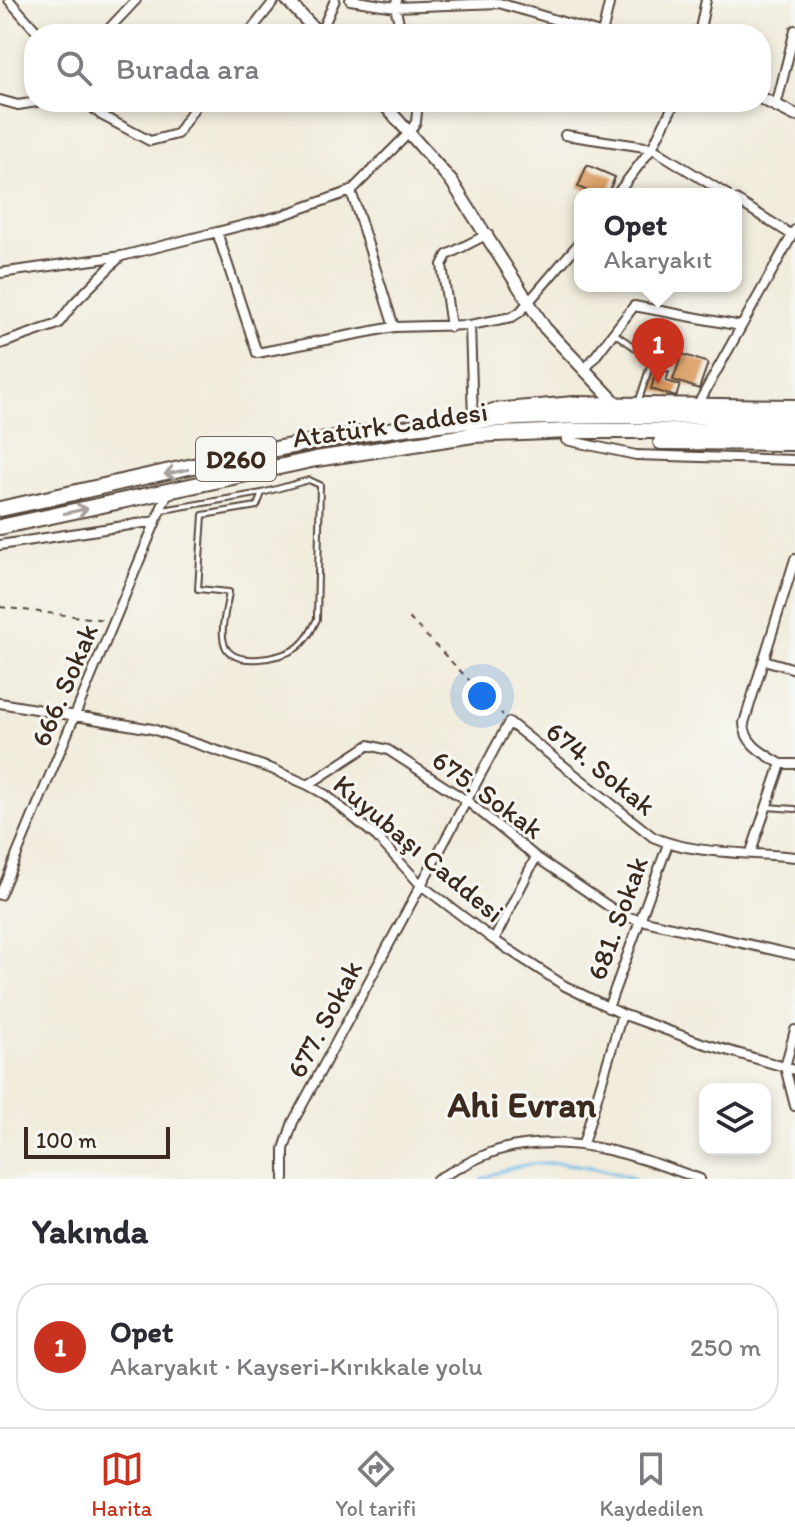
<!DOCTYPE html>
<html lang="tr">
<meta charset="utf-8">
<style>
:root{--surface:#fff;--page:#f7f7f7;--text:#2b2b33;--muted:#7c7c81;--line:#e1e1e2;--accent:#c8321e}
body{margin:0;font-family:Itim,sans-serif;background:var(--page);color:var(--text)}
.controls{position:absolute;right:24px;bottom:24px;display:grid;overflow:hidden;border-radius:16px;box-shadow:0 4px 12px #0003}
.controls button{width:72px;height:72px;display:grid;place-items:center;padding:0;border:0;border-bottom:2px solid var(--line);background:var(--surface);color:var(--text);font:40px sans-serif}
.scale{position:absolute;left:24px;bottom:20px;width:146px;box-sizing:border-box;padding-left:8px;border:4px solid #3b2a1e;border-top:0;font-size:22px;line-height:28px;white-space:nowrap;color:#3b2a1e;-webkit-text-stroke:6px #f6f6f2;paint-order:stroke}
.you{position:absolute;left:482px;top:696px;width:28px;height:28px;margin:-20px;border:6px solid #fff;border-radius:50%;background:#1a73e8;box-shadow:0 0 0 12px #1a73e833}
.badge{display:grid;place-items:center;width:52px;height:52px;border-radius:50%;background:var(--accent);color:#fff;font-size:26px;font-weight:700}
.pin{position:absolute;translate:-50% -66px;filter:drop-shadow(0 2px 4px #0008)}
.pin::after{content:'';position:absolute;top:42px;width:28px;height:24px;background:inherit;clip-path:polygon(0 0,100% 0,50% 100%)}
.popup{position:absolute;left:574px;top:188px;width:168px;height:104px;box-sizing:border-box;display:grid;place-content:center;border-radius:16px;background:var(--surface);filter:drop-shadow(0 2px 6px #0005);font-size:26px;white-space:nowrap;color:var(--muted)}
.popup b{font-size:30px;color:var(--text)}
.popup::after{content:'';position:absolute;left:50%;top:100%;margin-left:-16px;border:16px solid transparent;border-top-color:var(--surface)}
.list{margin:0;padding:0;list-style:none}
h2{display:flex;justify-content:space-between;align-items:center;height:104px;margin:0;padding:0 32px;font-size:34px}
h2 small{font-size:26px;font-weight:400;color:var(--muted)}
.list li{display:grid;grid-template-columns:52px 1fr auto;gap:24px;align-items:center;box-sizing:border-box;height:128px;margin:0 16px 16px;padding:0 16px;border:2px solid var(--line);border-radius:32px}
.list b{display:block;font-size:30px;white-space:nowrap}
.list p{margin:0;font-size:26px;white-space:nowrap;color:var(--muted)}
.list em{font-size:26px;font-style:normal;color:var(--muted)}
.icon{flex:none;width:44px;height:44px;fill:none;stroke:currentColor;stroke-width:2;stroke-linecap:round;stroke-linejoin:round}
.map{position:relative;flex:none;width:795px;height:1179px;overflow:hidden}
.search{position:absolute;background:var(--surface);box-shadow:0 4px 12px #0003;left:24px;right:24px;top:24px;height:88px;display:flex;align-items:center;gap:20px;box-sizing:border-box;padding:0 28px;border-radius:32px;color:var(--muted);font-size:30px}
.sheet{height:248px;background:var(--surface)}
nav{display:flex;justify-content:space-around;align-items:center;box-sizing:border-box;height:112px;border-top:2px solid var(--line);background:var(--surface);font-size:22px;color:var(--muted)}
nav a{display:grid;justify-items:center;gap:4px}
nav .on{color:var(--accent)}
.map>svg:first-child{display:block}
</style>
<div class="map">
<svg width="795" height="1179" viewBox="0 0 795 1179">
<rect width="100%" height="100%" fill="#f6f6f2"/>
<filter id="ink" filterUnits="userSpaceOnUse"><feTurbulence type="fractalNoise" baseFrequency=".0125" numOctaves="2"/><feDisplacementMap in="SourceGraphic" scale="16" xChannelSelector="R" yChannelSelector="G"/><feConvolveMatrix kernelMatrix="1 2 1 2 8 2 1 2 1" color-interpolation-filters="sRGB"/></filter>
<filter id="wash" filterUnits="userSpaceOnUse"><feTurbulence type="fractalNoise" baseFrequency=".006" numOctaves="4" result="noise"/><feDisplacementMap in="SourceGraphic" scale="32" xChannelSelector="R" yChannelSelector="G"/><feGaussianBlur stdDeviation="1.8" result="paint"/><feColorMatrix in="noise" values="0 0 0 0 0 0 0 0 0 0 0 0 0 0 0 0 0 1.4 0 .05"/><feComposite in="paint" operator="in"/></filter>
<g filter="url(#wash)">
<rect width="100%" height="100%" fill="#f1ecdb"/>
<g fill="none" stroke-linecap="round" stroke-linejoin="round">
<!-- stream -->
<path stroke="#6fbce9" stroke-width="3" d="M482,1179C532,1154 583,1162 634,1179"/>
</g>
<g id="blocks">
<!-- building -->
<path fill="#db9c61" d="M587,165L615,177L608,194H595L578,187Z
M682,354L708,363L699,389L673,380Z
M657,368L669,372L666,381L680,385L676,397L651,389Z"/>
</g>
</g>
<g filter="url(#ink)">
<use href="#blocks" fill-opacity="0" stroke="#56473a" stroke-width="2"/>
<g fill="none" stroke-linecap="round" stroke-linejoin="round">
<!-- lane casing -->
<g stroke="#56473a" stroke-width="8">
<path id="lane" d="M614,333L650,358L651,363L638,403
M163,510L262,493L309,480L320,485L317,619C312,630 306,642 295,649C280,658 237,667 226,648C218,633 227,608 229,592L198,589L203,515L257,506L262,493
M767,807L795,809"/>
</g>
<!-- street casing -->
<g stroke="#56473a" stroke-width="12">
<path id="street" d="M9,0L39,34
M350,0L395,7L499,3L603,34
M397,0L395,7L402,34
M104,34L136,0
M248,34L275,0
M320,34L335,0
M602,34L610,0
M699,34L706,0
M0,100L18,105L37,102
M86,102L101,115L150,141L177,134L198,102
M776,106L795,30
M565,135L652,148L726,194
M351,191L394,327
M617,194L652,148L675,102
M736,200L792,235
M217,232L283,215L351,191L409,133L416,122L418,102
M0,273L122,256L217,232L257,353L394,327L470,325L473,420
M470,325L512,317L520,312L580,242
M451,327L442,265L447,255L488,234
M0,344L58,324L74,303L121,256
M584,371L634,306L741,326
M697,406L795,230
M566,440L636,455L795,460
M0,545L156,521
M764,660L795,669
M0,703L152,729L272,769L308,785L326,795L377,837L421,885L494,940L565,986L622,1014L702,1043L795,1070
M781,764H795
M308,785L369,745L388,750L467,801L536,857L623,916L795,955
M751,852L781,764C763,753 745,745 744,723L795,559
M0,895L168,492
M494,940L536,857
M608,1008L668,844
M795,1030L785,1067L795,1106
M583,1144L622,1014
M284,1179V1149L293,1122L509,722L653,837C693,855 751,852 795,857
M437,1179C461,1167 485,1152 511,1147C576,1134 640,1157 700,1179"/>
</g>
<!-- secondary casing -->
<g stroke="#56473a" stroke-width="15">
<path id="secondary" d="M287,0L319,34
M761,98L795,115
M382,102L452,182L545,328L617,404"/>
</g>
<!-- highway casing -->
<g stroke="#56473a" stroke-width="18">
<path id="highway" d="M488,413L494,411L574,404L795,407
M661,442L795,443
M0,509C136,480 273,444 412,427C538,411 668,417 795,418
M0,527L316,459L473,435L569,431H795"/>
</g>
<!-- path -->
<path stroke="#56473a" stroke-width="2" stroke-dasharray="6 6" stroke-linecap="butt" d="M0,607L105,620
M409,618L503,715"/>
<!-- lane -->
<use href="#lane" stroke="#fff" stroke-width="4"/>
<!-- street -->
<use href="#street" stroke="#fff" stroke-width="8"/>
<!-- secondary -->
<use href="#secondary" stroke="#fff" stroke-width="11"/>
<!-- highway -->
<use href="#highway" stroke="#fff" stroke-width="14"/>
</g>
<!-- one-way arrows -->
<defs><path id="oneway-shaft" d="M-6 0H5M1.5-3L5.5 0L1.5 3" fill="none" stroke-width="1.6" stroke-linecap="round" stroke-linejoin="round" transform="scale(2)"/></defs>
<g stroke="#a79f9a">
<use href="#oneway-shaft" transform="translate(176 472) rotate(168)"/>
<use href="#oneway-shaft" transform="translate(76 511) rotate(-12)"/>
</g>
</g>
<g text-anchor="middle" stroke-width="6" stroke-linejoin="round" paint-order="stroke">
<!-- shield labels -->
<rect fill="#f6f6f2" stroke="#73675e" stroke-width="2" x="196" y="437" width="80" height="44" rx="6"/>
<g font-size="26" font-weight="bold" fill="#3b2a1e">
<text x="236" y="468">D260</text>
</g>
<!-- street labels -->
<g font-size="28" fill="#3b2a1e" stroke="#f6f6f2">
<text transform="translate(390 424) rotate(-8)" y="10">Atatürk Caddesi</text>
<text transform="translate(64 685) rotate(-67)" y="10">666. Sokak</text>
<text transform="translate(601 768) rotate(39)" y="10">674. Sokak</text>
<text transform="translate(488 794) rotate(36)" y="10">675. Sokak</text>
<text transform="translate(419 848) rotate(40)" y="10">Kuyubaşı Caddesi</text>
<text transform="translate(617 918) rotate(-70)" y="10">681. Sokak</text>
<text transform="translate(324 1019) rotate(-62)" y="10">677. Sokak</text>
</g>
<!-- district labels -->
<g font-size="36" font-weight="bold" fill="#3b2a1e" stroke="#f6f6f2">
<text x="522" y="1117">Ahi Evran</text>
</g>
</g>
</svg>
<div class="controls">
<button><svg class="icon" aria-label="layers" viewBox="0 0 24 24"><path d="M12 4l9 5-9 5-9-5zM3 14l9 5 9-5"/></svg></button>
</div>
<div class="scale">100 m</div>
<div class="you"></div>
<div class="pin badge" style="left:658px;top:384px">1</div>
<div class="popup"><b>Opet</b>Akaryakıt</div>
<div class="search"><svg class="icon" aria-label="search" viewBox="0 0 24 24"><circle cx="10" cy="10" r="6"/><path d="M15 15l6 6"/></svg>Burada ara</div>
</div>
<section class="sheet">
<h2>Yakında<small></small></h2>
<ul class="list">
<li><span class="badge">1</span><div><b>Opet</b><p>Akaryakıt · Kayseri-Kırıkkale yolu</p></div><em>250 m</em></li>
</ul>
</section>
<nav>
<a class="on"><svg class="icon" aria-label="map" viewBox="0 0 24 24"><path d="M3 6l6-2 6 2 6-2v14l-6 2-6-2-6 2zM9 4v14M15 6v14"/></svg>Harita</a>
<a><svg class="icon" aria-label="directions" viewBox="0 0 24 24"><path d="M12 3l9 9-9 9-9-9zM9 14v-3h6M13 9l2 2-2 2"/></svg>Yol tarifi</a>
<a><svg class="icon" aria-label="saved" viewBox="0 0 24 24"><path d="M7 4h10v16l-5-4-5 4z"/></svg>Kaydedilen</a>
</nav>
